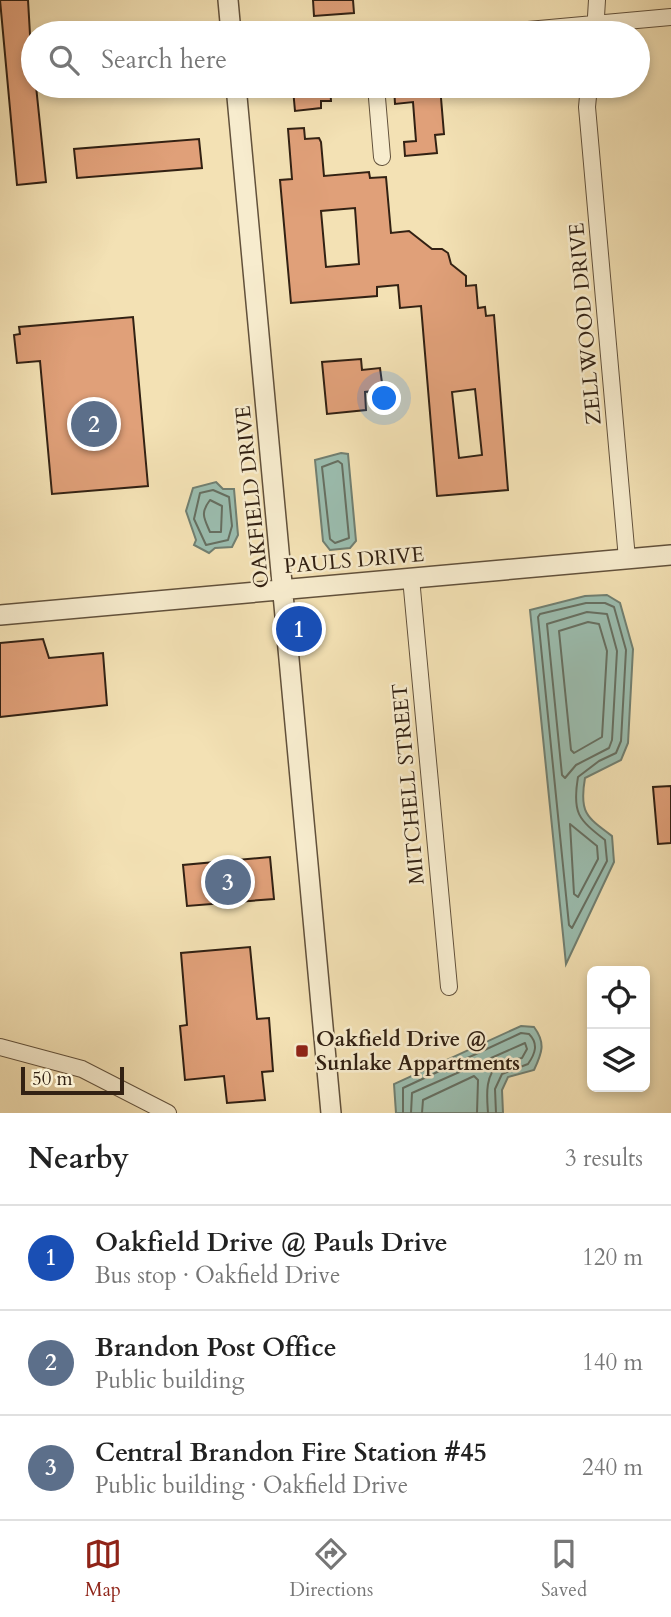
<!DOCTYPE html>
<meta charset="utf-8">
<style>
:root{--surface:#fff;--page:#f2f2f2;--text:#222;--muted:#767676;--line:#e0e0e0;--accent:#8f2418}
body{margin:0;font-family:Cardo,serif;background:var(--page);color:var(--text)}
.controls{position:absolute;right:21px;bottom:21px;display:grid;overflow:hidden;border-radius:10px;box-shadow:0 4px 10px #0003}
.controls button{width:63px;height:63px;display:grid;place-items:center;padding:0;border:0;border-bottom:2px solid var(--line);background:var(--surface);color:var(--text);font:35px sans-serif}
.scale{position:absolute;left:21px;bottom:18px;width:103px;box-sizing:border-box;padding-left:7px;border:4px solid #322113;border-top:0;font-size:19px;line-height:24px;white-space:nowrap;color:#322113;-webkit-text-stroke:5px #f7ecce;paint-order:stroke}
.you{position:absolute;left:385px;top:399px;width:24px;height:24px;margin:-18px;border:5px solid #fff;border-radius:50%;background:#1a73e8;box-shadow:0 0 0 10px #1a73e833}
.badge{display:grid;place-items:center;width:46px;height:46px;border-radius:50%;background:var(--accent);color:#fff;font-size:23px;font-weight:700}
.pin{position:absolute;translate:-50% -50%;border:4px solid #fff;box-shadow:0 2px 7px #0006}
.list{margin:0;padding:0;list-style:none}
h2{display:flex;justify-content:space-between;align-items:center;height:91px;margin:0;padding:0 28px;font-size:30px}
h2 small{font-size:23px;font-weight:400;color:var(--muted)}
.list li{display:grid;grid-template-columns:46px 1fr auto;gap:21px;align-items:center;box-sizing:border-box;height:105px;padding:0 28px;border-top:2px solid var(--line)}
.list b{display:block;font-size:26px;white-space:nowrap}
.list p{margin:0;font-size:23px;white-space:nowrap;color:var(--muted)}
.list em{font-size:23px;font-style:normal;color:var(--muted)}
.icon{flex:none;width:38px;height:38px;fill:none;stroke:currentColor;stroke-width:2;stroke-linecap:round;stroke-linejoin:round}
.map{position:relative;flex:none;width:671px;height:1113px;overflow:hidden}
.search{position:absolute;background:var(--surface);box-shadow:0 4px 10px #0003;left:21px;right:21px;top:21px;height:77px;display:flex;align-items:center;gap:18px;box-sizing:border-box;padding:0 24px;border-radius:38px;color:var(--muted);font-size:26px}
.sheet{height:406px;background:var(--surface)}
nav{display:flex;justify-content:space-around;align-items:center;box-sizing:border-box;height:98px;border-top:2px solid var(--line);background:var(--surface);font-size:19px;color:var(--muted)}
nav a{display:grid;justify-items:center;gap:4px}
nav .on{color:var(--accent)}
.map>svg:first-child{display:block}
</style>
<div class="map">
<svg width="671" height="1113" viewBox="0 0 671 1113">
<rect width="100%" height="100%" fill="#f3e1b4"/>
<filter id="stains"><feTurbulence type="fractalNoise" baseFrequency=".00286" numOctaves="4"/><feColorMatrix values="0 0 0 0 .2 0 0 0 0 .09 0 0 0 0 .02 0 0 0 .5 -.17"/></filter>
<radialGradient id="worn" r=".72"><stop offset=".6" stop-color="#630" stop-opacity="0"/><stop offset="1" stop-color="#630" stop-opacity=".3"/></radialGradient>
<!-- water -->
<path fill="#9bbdaf" stroke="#717f71" stroke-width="2" d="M341,453L348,454L356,541L350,548L330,550L323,541L315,460Z
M216,482L223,489H234L238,535L232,547L215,548L209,553L194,545L196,540L186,511L193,488Z
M607,595L620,603L633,649L628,743L621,760L585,778C579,812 586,817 612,836L614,862L566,964L530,610L585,596Z
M521,1026L534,1027C546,1043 542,1053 534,1070L508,1077L502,1090L503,1113H396L394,1084Z"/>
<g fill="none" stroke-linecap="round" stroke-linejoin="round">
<!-- shore -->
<path stroke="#666f61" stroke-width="2" d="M338,461L342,464L349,538L335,543L330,539L322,467Z
M213,490L229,497L232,526L228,540L206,545L194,519L200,493Z
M210,500L222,506L221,532H210C204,518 200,513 210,500Z
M586,603H605L614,607L626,650L621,741L616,753L599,761L578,777C572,813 578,819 605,840L607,861L572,928L569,925L538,617L540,614Z
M587,612L607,614L617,651L612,740L609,748L576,765L565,778L562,775L547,624Z
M588,622L599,624L607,651L602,737L574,753L571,750L559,631Z
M570,824L597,846L598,859L578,897L574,894Z
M403,1113V1088L521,1033L529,1034C539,1044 535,1054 528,1064L502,1074L495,1089L496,1113
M411,1113L412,1093L525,1043L527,1049L522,1058C515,1060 506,1060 500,1064C484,1074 487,1098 488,1113
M422,1113L423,1100L474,1076L478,1080L477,1113"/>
</g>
<!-- building -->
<path fill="#e0a079" stroke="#322113" stroke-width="2" fill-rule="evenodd" d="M0,0H28L33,86H36L46,182L17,185Z
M313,0H353L354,13L314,16Z
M319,86H330L331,101H321V108L295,111L293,89Z
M394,86H440L444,134L435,135L437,153L405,156L404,142L416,141L413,102L395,104Z
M304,128L305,139L319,138L321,142L324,176L369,172L370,178L386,177L391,233L409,231L432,249H442L448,253L451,264L466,276V286L476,285L478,308L485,307L486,316L494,315L508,490L437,496L421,306L400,308L398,285L377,287V296L291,303L280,180L292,179L288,129ZM355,208L359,264L326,267L321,211ZM475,389L482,455L459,458L452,392Z
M199,139L202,168L77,178L74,149Z
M133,317L148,486L52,494L40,361L17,363L14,335L20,334L19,327Z
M361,359L362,370L380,368L383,390L365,392L366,410L327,414L322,362Z
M43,639L49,658L103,653L107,705L0,717V643Z
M671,786V843L658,844L653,787Z
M270,857L274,899L187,906L183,865Z
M250,947L257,1019L269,1018L273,1071L262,1072L265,1100L227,1103L224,1076L185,1080L180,1026L187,1025L181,953Z"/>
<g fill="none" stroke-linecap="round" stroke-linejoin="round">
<!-- minor casing -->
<g stroke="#62513b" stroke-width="18">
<path id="minor" d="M494,33L671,17
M595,33L597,0
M376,86L382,157
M589,86L587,107L627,559
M411,578L449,987
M0,1047L82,1069L168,1113"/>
</g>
<!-- tertiary casing -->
<g stroke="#62513b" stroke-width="22">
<path id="tertiary" d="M228,0L231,33
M236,86L331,1113
M0,615L671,555"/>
</g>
<!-- minor -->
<use href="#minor" stroke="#f7ecce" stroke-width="16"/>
<!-- tertiary -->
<use href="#tertiary" stroke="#f7ecce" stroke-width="19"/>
</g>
<!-- markers -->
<rect fill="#8f2418" stroke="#f7ecce" stroke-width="2.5" x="295" y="1044" width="14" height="14" rx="3.5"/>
<g text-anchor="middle" stroke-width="5" stroke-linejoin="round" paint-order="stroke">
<!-- street labels -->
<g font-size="21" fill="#322113" stroke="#f7ecce">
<text transform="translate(585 324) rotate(-95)" y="7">ZELLWOOD DRIVE</text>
<text transform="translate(252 497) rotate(-96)" y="7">OAKFIELD DRIVE</text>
<text transform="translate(354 560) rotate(-5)" y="7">PAULS DRIVE</text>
<text transform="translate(408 784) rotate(-95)" y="7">MITCHELL STREET</text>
</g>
<!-- poi labels -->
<g font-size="21" font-weight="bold" fill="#322113" stroke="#f7ecce" text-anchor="start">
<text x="316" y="1046">Oakfield Drive @<tspan x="316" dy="24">Sunlake Appartments</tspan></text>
</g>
</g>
<rect width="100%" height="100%" filter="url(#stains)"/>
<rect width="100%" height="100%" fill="url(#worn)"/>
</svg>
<div class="controls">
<button><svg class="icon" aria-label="locate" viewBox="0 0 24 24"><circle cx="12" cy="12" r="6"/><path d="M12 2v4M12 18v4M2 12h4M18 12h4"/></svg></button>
<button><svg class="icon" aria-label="layers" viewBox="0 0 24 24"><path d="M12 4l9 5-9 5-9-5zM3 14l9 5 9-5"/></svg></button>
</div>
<div class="scale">50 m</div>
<div class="you"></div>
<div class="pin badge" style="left:299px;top:629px;background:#1a4fb4">1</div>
<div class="pin badge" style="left:94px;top:424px;background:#5c6f8a">2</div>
<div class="pin badge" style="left:228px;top:882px;background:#5c6f8a">3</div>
<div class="search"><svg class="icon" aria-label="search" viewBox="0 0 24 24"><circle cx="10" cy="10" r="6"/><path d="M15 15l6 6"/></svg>Search here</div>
</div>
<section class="sheet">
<h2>Nearby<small>3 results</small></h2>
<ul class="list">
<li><span class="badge" style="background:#1a4fb4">1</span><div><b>Oakfield Drive @ Pauls Drive</b><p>Bus stop · Oakfield Drive</p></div><em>120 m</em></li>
<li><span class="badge" style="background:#5c6f8a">2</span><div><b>Brandon Post Office</b><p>Public building</p></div><em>140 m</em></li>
<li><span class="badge" style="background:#5c6f8a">3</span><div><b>Central Brandon Fire Station #45</b><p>Public building · Oakfield Drive</p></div><em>240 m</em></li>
</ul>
</section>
<nav>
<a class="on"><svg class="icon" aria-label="map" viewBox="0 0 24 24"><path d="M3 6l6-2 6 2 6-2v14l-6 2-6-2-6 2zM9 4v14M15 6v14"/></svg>Map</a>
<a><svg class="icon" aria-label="directions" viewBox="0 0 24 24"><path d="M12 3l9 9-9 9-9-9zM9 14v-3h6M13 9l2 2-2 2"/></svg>Directions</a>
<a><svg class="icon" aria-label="saved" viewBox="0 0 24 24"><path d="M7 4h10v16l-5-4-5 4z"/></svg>Saved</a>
</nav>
